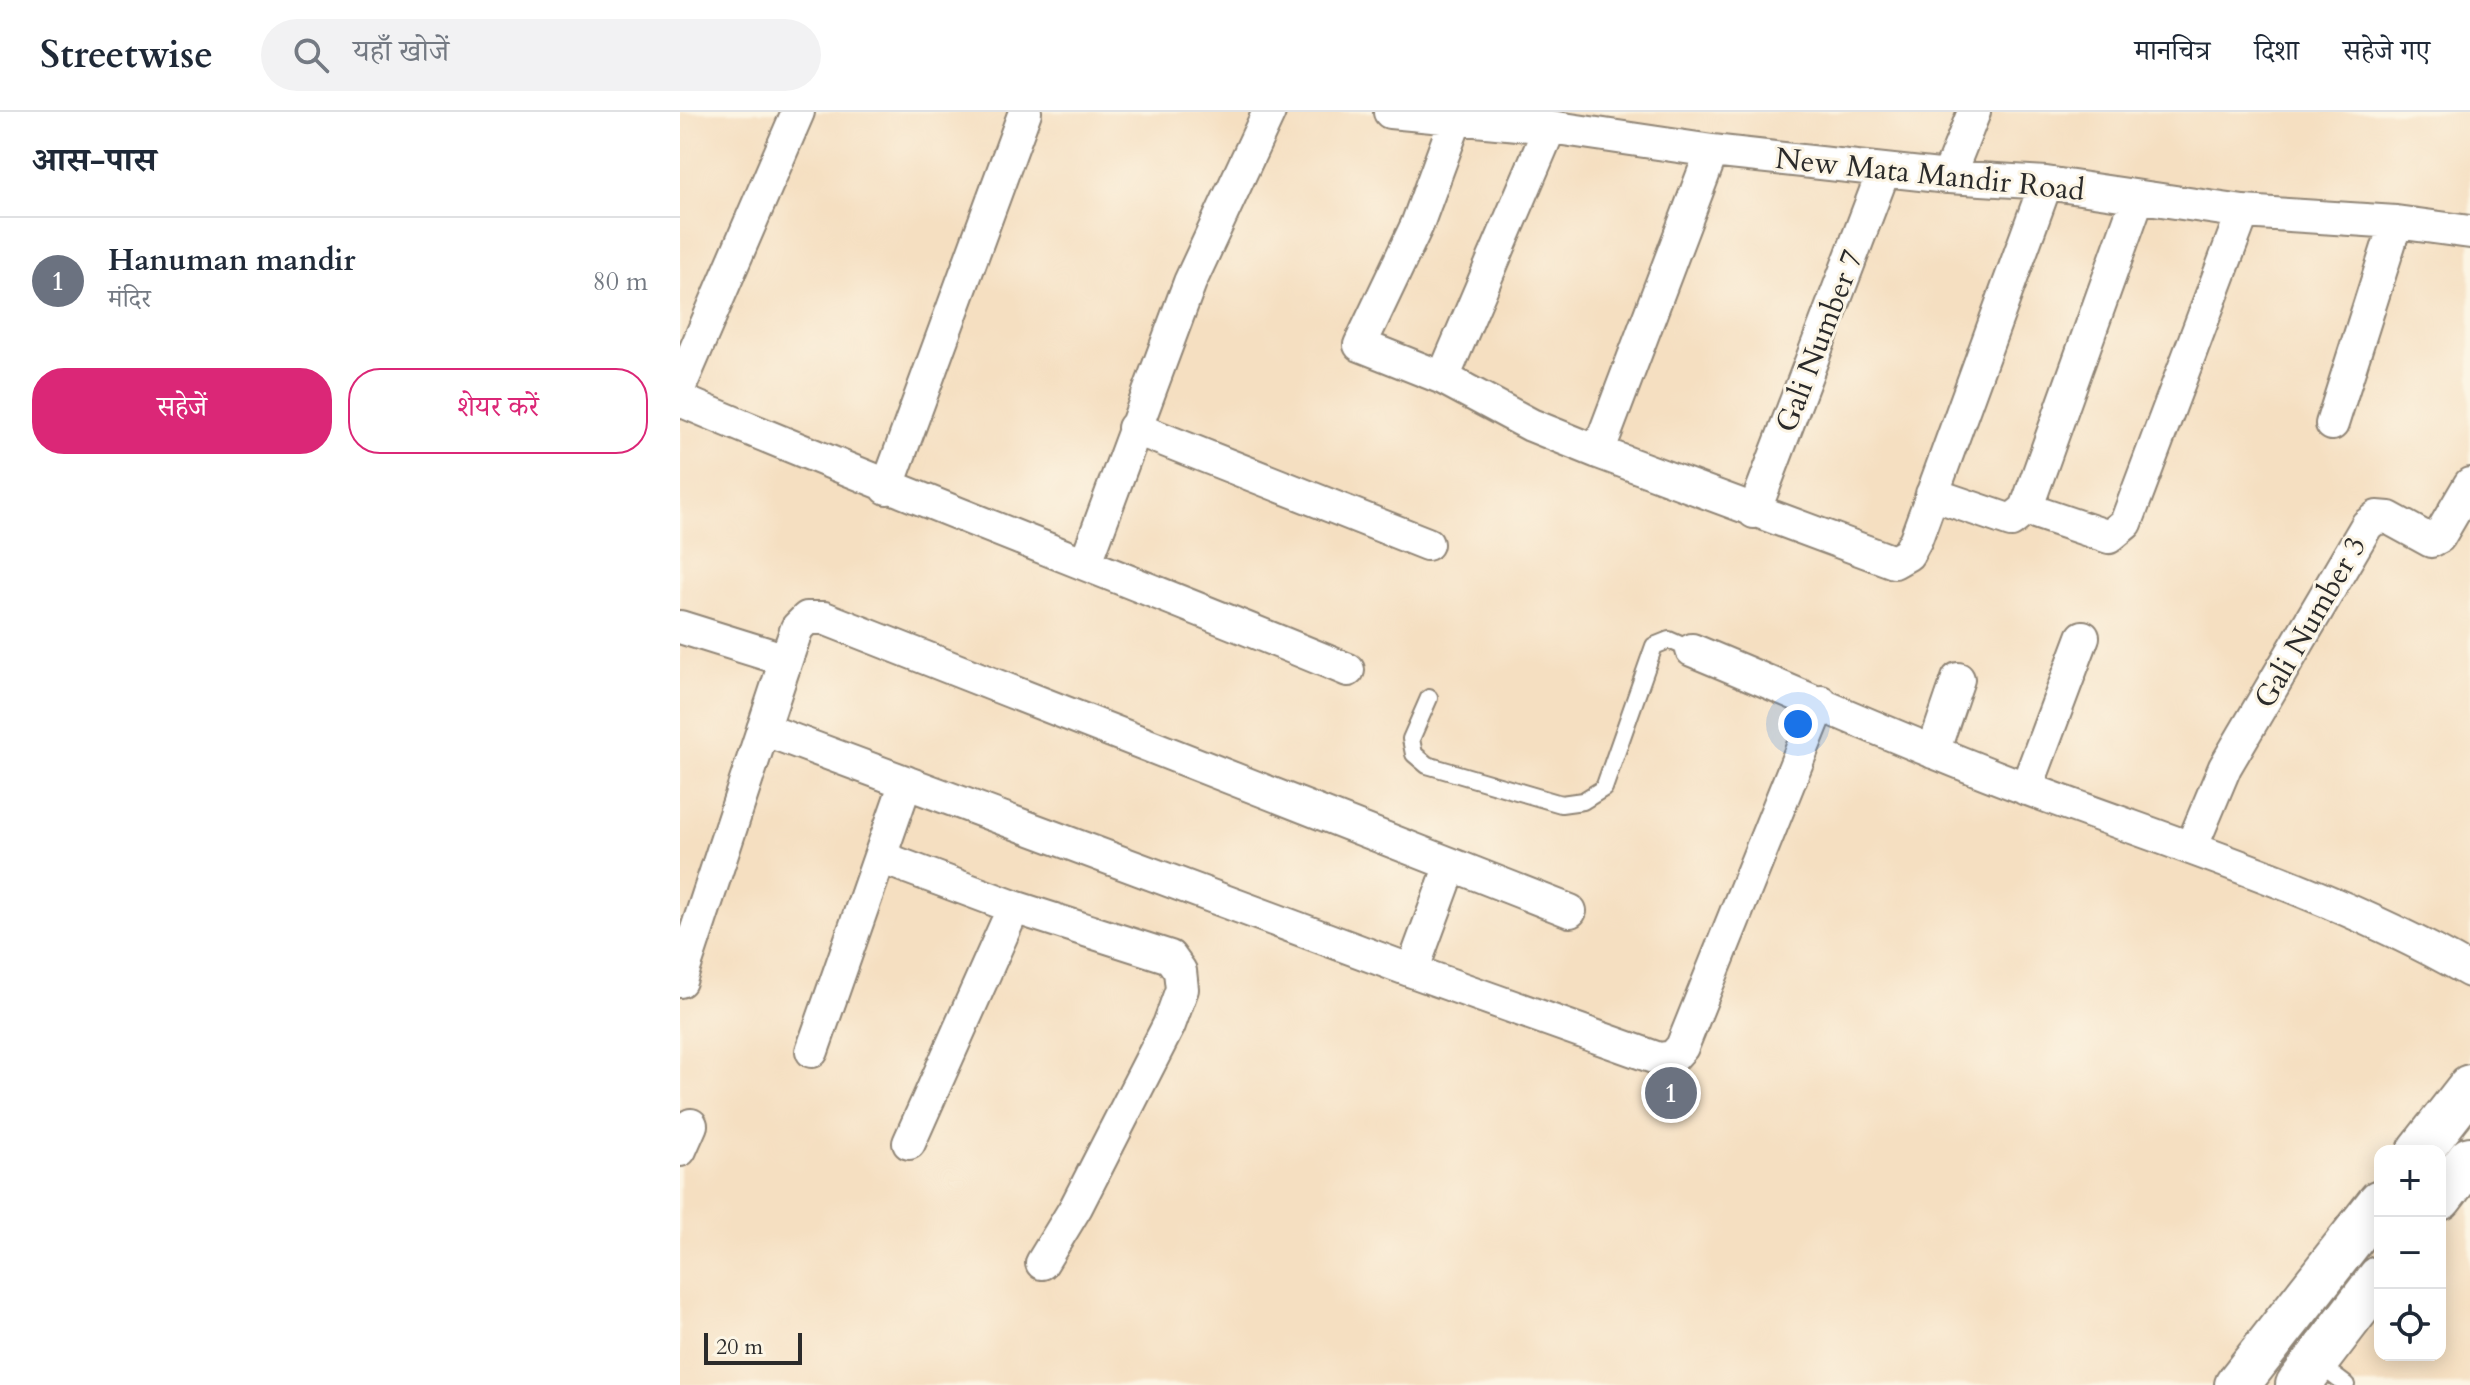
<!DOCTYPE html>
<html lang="hi">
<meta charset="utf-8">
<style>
:root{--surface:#fff;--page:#f2f2f3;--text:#1f2937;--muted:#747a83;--line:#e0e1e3;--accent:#db2777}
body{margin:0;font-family:Cardo,"Noto Serif Devanagari",serif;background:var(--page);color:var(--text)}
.controls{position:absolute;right:24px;bottom:24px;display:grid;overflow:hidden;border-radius:16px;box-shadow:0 4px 20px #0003}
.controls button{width:72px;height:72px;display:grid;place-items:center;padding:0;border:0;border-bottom:2px solid var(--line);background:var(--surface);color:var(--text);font:40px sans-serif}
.scale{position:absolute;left:24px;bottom:20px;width:98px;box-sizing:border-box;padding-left:8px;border:4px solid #2b2b2b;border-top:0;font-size:22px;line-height:28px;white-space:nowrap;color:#2b2b2b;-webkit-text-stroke:6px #fcf5e5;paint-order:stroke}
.you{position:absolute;left:1118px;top:612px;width:28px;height:28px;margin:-20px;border:6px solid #fff;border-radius:50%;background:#1a73e8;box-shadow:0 0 0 12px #1a73e833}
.badge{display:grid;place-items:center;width:52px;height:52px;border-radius:50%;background:var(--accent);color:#fff;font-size:26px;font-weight:700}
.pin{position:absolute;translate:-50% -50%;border:4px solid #fff;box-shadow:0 2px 8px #0006}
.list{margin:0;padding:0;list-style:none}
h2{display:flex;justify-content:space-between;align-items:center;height:104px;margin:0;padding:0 32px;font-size:34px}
h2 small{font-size:26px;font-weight:400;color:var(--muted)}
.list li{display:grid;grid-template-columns:52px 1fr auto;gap:24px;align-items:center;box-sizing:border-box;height:128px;padding:0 32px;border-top:2px solid var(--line)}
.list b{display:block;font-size:30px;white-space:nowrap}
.list p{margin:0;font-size:26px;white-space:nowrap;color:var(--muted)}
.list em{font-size:26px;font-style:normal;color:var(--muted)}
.actions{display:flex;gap:16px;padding:24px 32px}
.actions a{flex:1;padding:18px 0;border:2px solid var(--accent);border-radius:32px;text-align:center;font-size:28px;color:var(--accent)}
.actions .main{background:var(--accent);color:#fff}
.icon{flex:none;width:44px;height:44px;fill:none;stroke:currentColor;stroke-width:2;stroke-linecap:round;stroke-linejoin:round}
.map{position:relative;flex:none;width:1790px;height:1273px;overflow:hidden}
header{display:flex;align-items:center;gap:48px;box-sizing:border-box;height:112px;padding:0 40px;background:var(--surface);border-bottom:2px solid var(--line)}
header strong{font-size:38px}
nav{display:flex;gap:44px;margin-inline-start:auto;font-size:28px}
.search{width:560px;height:72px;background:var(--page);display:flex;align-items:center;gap:20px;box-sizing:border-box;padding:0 28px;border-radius:44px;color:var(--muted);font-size:30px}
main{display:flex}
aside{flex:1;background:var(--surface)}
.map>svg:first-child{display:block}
</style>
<header>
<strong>Streetwise</strong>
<div class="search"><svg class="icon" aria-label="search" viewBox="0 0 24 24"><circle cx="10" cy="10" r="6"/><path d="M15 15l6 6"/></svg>यहाँ खोजें</div>
<nav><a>मानचित्र</a><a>दिशा</a><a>सहेजे गए</a></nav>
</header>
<main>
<aside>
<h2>आस-पास<small></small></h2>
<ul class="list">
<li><span class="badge" style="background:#6b7280">1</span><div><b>Hanuman mandir</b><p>मंदिर</p></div><em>80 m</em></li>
</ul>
<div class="actions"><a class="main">सहेजें</a><a>शेयर करें</a></div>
</aside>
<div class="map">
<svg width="1790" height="1273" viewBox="0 0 1790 1273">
<rect width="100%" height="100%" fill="#fcf5e5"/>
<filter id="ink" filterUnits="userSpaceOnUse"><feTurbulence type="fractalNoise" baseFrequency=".0125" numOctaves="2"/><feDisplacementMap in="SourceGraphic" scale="16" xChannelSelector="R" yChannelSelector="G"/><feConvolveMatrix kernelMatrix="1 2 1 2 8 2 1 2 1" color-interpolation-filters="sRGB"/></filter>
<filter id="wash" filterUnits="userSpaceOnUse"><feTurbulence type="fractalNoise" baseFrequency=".006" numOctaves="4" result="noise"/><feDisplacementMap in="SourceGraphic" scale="32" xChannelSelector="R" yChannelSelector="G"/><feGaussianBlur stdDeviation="1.8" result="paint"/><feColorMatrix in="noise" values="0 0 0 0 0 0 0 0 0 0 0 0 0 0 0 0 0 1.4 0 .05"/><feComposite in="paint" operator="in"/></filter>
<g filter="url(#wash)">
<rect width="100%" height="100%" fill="#f5dfc1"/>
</g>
<g filter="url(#ink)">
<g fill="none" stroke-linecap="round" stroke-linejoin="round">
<!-- service casing -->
<g stroke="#908576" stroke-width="20">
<path id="service" d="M749,586L731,627L734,642L747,653L881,692L903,689L924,676L974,534L989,528L1012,538
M1637,1251L1666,1273"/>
</g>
<!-- minor casing -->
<g stroke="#908576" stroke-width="36">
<path id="minor" d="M710,0L870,15L1032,39L1268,65L1366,71L1563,100L1716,110L1790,120
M776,7L737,113L680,233L763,266L851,313L918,340L1214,450L1228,442L1236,427L1366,71
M1268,65L1294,0
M763,266L870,15
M0,274L118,0
M0,288C221,382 446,466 668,558
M1652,312L1716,110
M454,316L747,432
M918,340L1032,39
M207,376L345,0
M1252,382L1331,409L1346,397L1458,85
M1346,397L1429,425L1446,411L1563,100
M1074,400L1204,58
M406,450L510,170L589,0
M0,515L106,548
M1012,538C1124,584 1234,635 1348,677C1497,733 1652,780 1790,859
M83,617L732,859L979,947L993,945L1002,935L1141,590
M1253,640L1278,567
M1346,677L1403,525
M1511,736L1545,655L1687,413L1697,405L1709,406L1751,429L1759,425L1790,372
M200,745L334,795L490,845L500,859L502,877L489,913L396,1095L362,1151
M732,859L771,753
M0,869L106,548L117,516L127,506H144L890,799
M132,939L226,670
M229,1031L334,795
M0,1038L11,1013"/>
</g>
<!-- secondary casing -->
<g stroke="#908576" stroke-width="48">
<path id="secondary" d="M1740,1039L1790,975
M1760,1086L1790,1047
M1557,1273L1700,1090
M1618,1273L1700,1166"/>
</g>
<!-- service -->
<use href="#service" stroke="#fff" stroke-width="16"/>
<!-- minor -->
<use href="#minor" stroke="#fff" stroke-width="32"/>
<!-- secondary -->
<use href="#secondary" stroke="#fff" stroke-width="44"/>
</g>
</g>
<g text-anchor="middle" stroke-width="6" stroke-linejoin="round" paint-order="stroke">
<!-- street labels -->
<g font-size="30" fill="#2b2b2b" stroke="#fcf5e5">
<text transform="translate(1250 62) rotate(6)" y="10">New Mata Mandir Road</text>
<text transform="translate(1139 229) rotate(-69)" y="10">Gali Number 7</text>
<text transform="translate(1630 510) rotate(-60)" y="10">Gali Number 3</text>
</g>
</g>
</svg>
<div class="controls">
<button>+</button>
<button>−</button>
<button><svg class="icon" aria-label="locate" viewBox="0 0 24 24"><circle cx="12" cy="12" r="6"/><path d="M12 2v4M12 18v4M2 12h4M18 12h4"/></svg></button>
</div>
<div class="scale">20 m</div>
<div class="you"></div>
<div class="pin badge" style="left:991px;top:981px;background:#6b7280">1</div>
</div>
</main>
